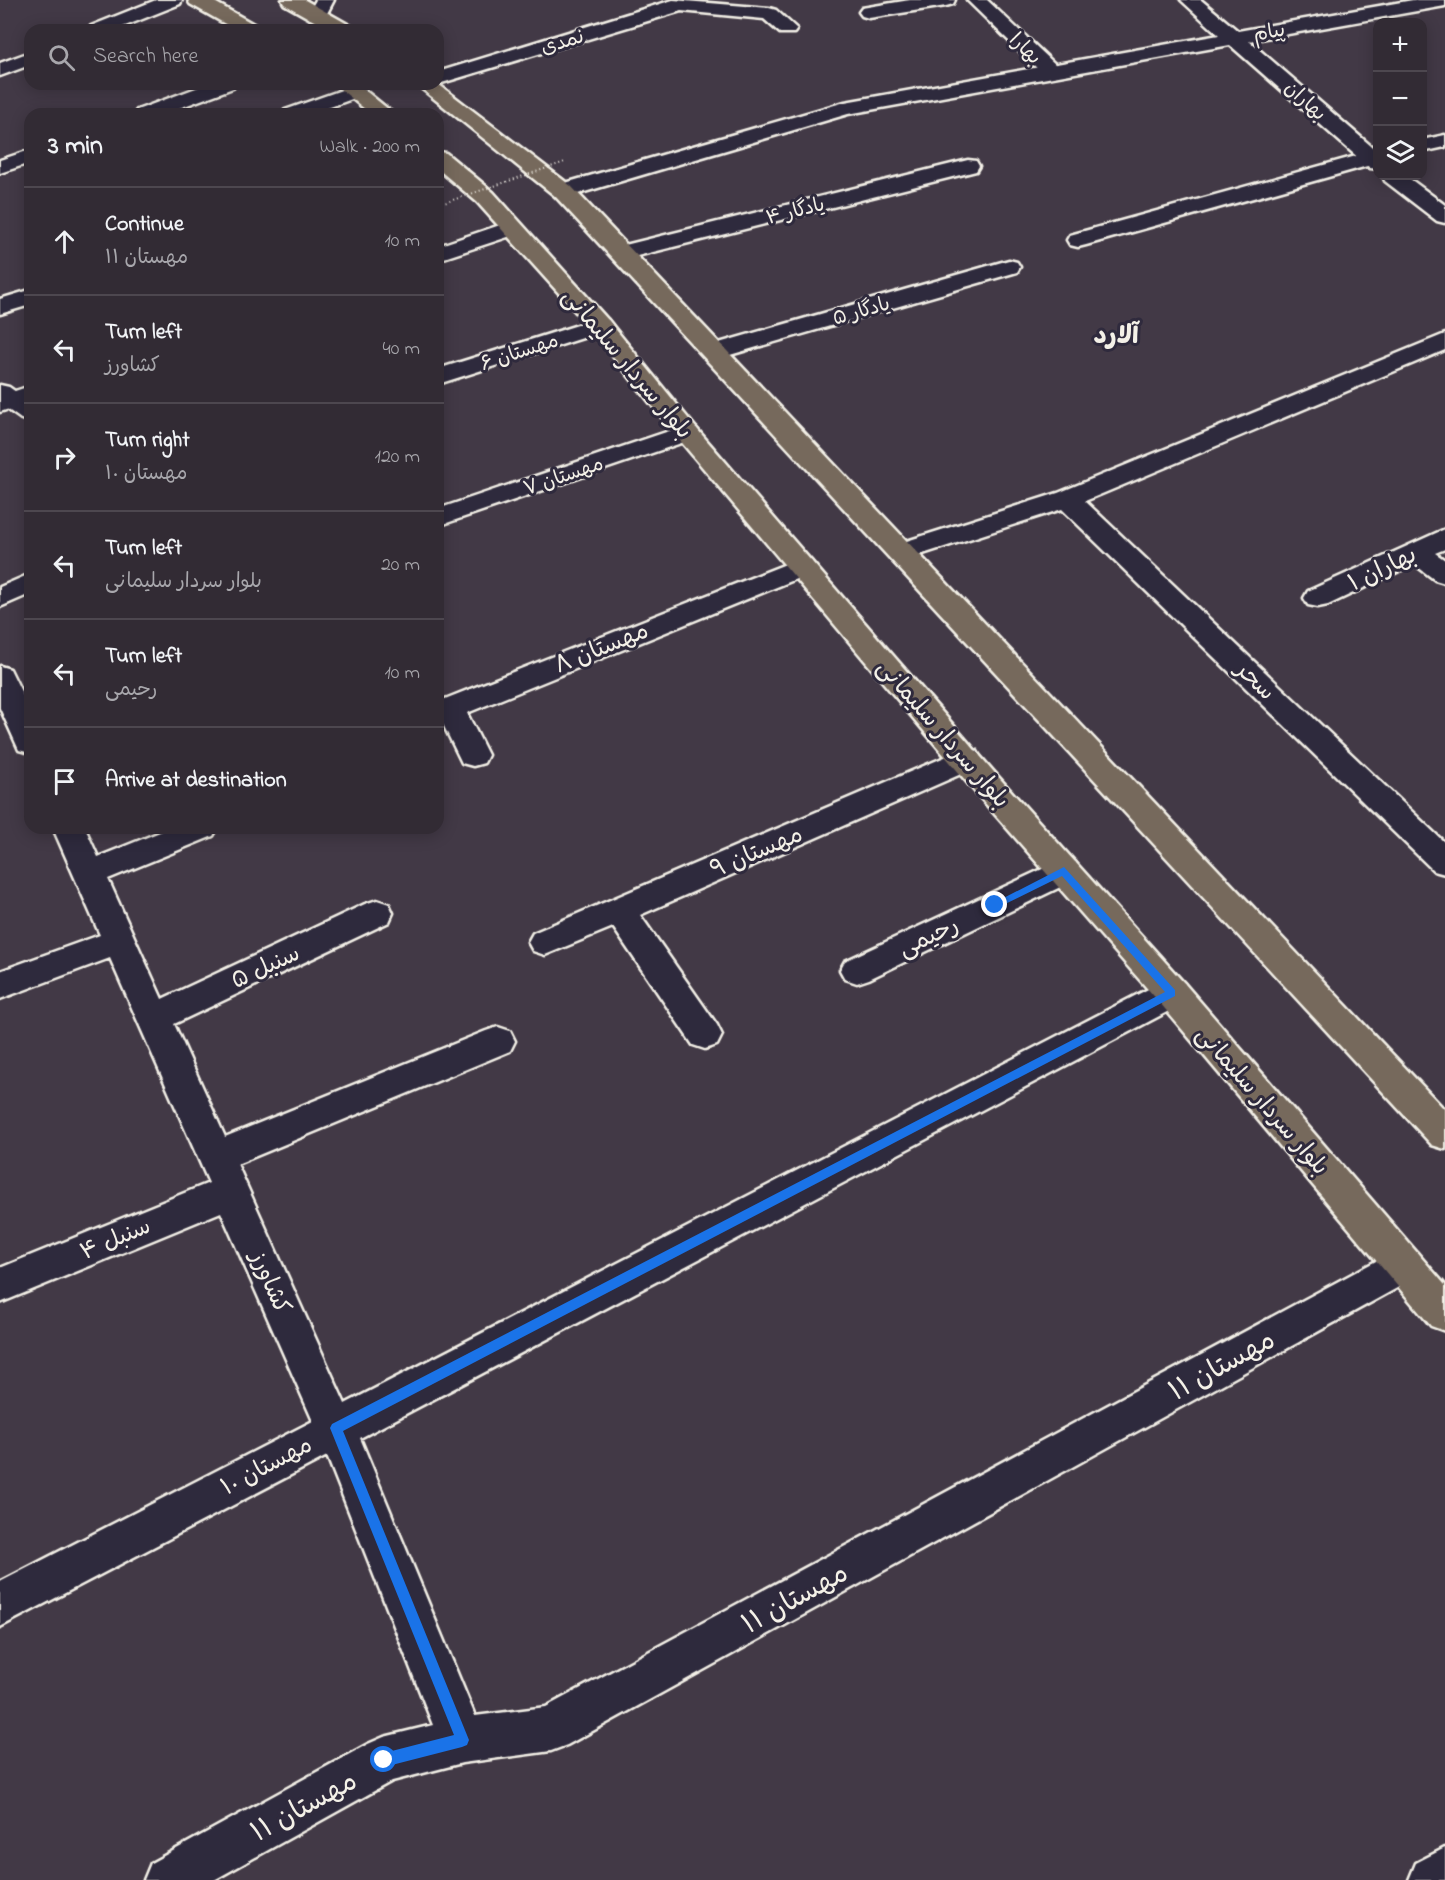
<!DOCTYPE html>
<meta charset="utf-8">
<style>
:root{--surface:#322b34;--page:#3d3740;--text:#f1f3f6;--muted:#a8a7ac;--line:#4d474f}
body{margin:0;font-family:"Indie Flower","Playpen Sans Arabic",sans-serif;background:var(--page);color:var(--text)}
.controls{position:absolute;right:18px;top:18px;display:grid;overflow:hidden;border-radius:12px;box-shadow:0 3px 15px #0003}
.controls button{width:54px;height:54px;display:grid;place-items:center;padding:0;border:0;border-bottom:2px solid var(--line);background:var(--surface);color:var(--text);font:30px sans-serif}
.stop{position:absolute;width:18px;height:18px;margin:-14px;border:4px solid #1a73e8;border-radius:50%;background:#fff}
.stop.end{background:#1a73e8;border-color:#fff;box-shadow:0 2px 6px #0008}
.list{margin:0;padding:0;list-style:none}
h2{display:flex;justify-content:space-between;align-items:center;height:78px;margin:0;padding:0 24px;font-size:26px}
h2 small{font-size:20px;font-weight:400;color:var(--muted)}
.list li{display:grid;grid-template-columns:39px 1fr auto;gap:18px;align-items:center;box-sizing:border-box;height:108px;padding:0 24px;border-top:2px solid var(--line)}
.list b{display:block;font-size:22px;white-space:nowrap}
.list p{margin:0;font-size:20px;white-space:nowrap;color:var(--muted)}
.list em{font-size:20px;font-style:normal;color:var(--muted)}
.icon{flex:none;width:33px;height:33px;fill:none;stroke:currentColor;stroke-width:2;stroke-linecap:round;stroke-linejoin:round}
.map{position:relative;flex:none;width:1445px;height:1880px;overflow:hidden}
.search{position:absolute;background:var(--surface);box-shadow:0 3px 15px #0003;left:24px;top:24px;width:420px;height:66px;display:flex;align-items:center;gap:15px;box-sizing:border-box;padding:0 21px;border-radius:18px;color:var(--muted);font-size:22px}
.panel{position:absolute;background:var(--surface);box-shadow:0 3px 15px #0003;left:24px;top:108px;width:420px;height:726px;border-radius:18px}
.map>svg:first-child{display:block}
</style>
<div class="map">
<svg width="1445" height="1880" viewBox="0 0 1445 1880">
<rect width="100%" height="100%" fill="#423946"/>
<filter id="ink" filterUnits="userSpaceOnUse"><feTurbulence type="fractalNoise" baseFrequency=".0167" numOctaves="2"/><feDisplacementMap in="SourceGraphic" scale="12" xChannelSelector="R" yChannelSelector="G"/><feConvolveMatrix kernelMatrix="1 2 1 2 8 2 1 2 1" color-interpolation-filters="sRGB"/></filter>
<g filter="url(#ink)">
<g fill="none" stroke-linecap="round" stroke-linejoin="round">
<!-- street casing -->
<g stroke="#f4f1e8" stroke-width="5">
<path id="street" d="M156,0H182L180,4L115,30H88L91,26Z
M316,0H334L324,19H310L307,15Z
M673,0L769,8L776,10L797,29L794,33H780L764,19L681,11L445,82L438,84V72Z
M910,0H955L953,4L946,6L869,18L862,16L859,12L862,8Z
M967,0H987L1057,66L1060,70L1057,74H1043Z
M30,52V65L0,76V63Z
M207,84H236L233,88L163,114H134L137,110Z
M356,85L363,87L366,91L363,95L311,114H282L285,110Z
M1445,135V147L1422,152V140Z
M30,150V163L0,173V160Z
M1378,150V163L1086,245L1078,247L1070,245L1067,240L1070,235Z
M968,160L976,161L979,166L976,171L621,260L613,258L610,253L613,248Z
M512,221L520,223L523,228L520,233L438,260V246Z
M1009,260L1017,262L1020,267L1017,272L723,357L714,359L705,357L702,352L705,347Z
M30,290V305L0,314V299Z
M600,318L608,320L612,325L608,330L438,384V369Z
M1445,334V350L1085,501L1445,843V874L1434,871L1062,509L901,561L891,558L887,552L891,546L1058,493Z
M30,386V402L0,412V396Z
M687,425L696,428L700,433L696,438L438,526V509Z
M1445,529V549L1435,553L1445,560V583L1435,580L1414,564L1328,605L1318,607L1308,605L1304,598L1308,591Z
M801,558L811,561L815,567L811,573L467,713L488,755L484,763L473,766L462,763L438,714L440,701Z
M0,666L10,669L30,710V753L19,750L0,708Z
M966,748L977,751L981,759L977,767L640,915L717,1025L722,1035L717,1045L705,1049L693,1045L613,927L545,955L533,951L528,942L533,933Z
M53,828H85L98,857L170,828H218L213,836L108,879L162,999L365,904L377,900L389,904L393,913L389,922L174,1024L225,1137L486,1031L498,1027L510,1031L515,1041L510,1051L237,1164L345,1404L1160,983L1172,979L1184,983L1189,993L1184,1003L360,1438L475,1716L546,1707L1391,1253L1404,1248L1417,1253L1423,1265L1417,1277L567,1745L551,1751L462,1763L392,1781L214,1880H144L151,1863L368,1744L384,1737L433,1725L327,1456L0,1627V1582L313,1421L221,1212L0,1303V1268L209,1183L110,958L0,999V971L100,935Z
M1064,859L1075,862L1080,871L1075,880L869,979L857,983L845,979L840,970L845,961Z
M1445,1848V1880H1409L1416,1863Z"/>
</g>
<!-- secondary casing -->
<g stroke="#f4f1e8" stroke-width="5">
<path id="secondary" d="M1181,0H1201L1238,31L1413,0H1445V6L1249,41L1378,152V169L1370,168L1230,45L848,114L571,196L563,198L555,196L552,191L555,186L845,102L1219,35Z
M1383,176H1406L1445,205V223L1437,221L1385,181Z
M0,385L9,387L30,402V422L21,419L0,404Z
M30,574V594L0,607V587Z"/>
</g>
<!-- primary casing -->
<g stroke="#f4f1e8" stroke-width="5">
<path id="primary" d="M188,0H211L257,26L260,30H236L190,4Z
M282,0H305L351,26L354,30H330L284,4Z
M334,84H357L394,114H371Z
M416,84H438L571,186L1445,1110V1149L1432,1145L555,196Z
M438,152L446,153L493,192L608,320L696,428L993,771L1184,983L1445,1285V1331L1431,1326L1160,1003L971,787L678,438L592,330L477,202L438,169Z"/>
</g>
<!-- street -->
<use href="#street" fill="#2f2a3d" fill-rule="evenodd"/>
<!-- secondary -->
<use href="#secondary" fill="#2f2a3d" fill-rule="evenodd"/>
<!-- primary -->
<use href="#primary" fill="#76695c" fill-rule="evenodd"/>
<!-- path-bridge -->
<path stroke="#f4f1e8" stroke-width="2" stroke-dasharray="1 3" stroke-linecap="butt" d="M438,205L565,162"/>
</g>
</g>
<!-- route -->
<path fill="#1a73e8" d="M1064,867L1175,990V996L343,1431L469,1740L467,1745L462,1747L384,1767L380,1765L378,1760L380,1755L384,1753L454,1735L330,1428L332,1424L1165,992L1062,876L999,907L995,909L990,905Z"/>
<g text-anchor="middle" stroke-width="6" stroke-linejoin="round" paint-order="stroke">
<!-- far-street labels -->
<g font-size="20" fill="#f4f1e8" stroke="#2f2a3d">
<text transform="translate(1269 31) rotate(-10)" y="7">پیام</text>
<text transform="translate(562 41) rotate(-17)" y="7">نمدی</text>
<text transform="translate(1026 48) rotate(44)" y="7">بهارا</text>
<text transform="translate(1306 100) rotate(42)" y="7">بهاران</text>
<text transform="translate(795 210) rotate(-14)" y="7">یادگار ۴</text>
<text transform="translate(861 310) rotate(-16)" y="7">یادگار ۵</text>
<text transform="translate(519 351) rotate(-18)" y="7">مهستان ۶</text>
<text transform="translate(563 475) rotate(-19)" y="7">مهستان ۷</text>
</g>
<!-- street labels -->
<g font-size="24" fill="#f4f1e8" stroke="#2f2a3d">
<text transform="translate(628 363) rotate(50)" y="8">بلوار سردار سلیمانی</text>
<text transform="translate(1382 568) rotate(-26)" y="8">بهاران ۱</text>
<text transform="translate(601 647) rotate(-22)" y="8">مهستان ۸</text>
<text transform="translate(1256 680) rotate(44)" y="8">سحر</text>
<text transform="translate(944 733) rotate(49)" y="8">بلوار سردار سلیمانی</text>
<text transform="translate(756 851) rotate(-23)" y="8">مهستان ۹</text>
<text transform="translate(928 936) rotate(-25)" y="8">رحیمی</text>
<text transform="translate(265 966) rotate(-25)" y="8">سنبل ۵</text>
<text transform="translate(1263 1100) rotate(49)" y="8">بلوار سردار سلیمانی</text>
<text transform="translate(115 1238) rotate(-23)" y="8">سنبل ۴</text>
<text transform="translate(271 1282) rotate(66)" y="8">کشاورز</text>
<text transform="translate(266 1465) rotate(-28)" y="8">مهستان ۱۰</text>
</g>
<!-- far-district labels -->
<g font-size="26" font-weight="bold" fill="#f4f1e8" stroke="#2f2a3d">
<text x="1116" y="343">آلارد</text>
</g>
<!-- near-street labels -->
<g font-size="28" fill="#f4f1e8" stroke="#2f2a3d">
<text transform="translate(1221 1364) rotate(-29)" y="10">مهستان ۱۱</text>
<text transform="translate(794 1597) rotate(-29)" y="10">مهستان ۱۱</text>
<text transform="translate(303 1805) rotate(-29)" y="10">مهستان ۱۱</text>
</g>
</g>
</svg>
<div class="controls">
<button>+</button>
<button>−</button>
<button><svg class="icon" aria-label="layers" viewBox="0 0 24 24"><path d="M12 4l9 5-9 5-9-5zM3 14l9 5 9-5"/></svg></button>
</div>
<div class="stop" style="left:384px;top:1760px"></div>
<div class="stop end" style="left:995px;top:905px"></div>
<div class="search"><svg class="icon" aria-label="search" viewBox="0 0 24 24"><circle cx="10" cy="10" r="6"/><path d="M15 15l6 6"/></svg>Search here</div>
<section class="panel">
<h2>3 min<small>Walk · 200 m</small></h2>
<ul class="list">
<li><svg class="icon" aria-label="ahead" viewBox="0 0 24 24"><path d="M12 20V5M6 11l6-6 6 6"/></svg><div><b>Continue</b><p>مهستان ۱۱</p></div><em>10 m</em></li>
<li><svg class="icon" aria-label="left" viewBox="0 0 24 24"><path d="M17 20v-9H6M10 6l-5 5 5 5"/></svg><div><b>Turn left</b><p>کشاورز</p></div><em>40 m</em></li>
<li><svg class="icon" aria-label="right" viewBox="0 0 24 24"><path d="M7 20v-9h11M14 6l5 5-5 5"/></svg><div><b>Turn right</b><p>مهستان ۱۰</p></div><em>120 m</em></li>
<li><svg class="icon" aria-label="left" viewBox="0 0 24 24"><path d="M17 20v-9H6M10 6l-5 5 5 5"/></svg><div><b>Turn left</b><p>بلوار سردار سلیمانی</p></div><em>20 m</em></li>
<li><svg class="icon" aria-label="left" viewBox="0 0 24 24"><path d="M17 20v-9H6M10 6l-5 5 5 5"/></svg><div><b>Turn left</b><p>رحیمی</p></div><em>10 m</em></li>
<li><svg class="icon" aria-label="arrive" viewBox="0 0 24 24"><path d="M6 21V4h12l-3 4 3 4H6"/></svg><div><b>Arrive at destination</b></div></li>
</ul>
</section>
</div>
